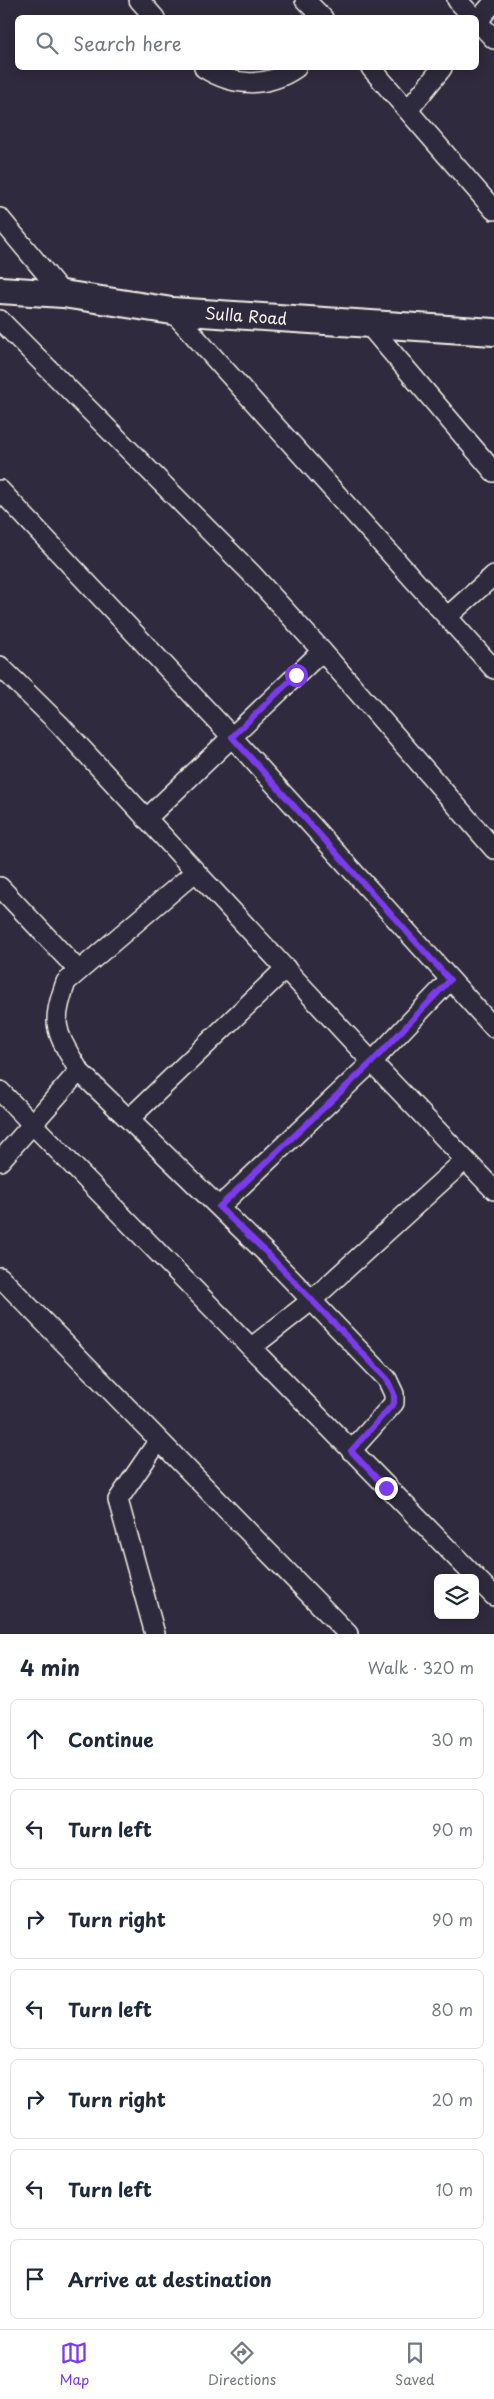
<!DOCTYPE html>
<meta charset="utf-8">
<style>
:root{--surface:#fff;--page:#f2f2f3;--text:#1f2937;--muted:#747a83;--line:#e0e1e3;--accent:#7c3aed}
body{margin:0;font-family:"Playpen Sans",sans-serif;background:var(--page);color:var(--text)}
.controls{position:absolute;right:15px;bottom:15px;display:grid;overflow:hidden;border-radius:8px;box-shadow:0 2px 12px #0003}
.controls button{width:45px;height:45px;display:grid;place-items:center;padding:0;border:0;border-bottom:1px solid var(--line);background:var(--surface);color:var(--text);font:25px sans-serif}
.stop{position:absolute;width:15px;height:15px;margin:-11px;border:4px solid #7c3aed;border-radius:50%;background:#fff}
.stop.end{background:#7c3aed;border-color:#fff;box-shadow:0 1px 5px #0008}
.list{margin:0;padding:0;list-style:none}
h2{display:flex;justify-content:space-between;align-items:center;height:65px;margin:0;padding:0 20px;font-size:21px}
h2 small{font-size:16px;font-weight:400;color:var(--muted)}
.list li{display:grid;grid-template-columns:32px 1fr auto;gap:15px;align-items:center;box-sizing:border-box;height:80px;margin:0 10px 10px;padding:0 10px;border:1px solid var(--line);border-radius:8px}
.list b{display:block;font-size:19px;white-space:nowrap}
.list em{font-size:16px;font-style:normal;color:var(--muted)}
.icon{flex:none;width:28px;height:28px;fill:none;stroke:currentColor;stroke-width:2;stroke-linecap:round;stroke-linejoin:round}
.map{position:relative;flex:none;width:494px;height:1634px;overflow:hidden}
.search{position:absolute;background:var(--surface);box-shadow:0 2px 12px #0003;left:15px;right:15px;top:15px;height:55px;display:flex;align-items:center;gap:12px;box-sizing:border-box;padding:0 18px;border-radius:8px;color:var(--muted);font-size:19px}
.sheet{height:695px;background:var(--surface)}
nav{display:flex;justify-content:space-around;align-items:center;box-sizing:border-box;height:70px;border-top:1px solid var(--line);background:var(--surface);font-size:14px;color:var(--muted)}
nav a{display:grid;justify-items:center;gap:2px}
nav .on{color:var(--accent)}
.map>svg:first-child{display:block}
</style>
<div class="map">
<svg width="494" height="1634" viewBox="0 0 494 1634">
<rect width="100%" height="100%" fill="#2f2a3d"/>
<filter id="ink" filterUnits="userSpaceOnUse"><feTurbulence type="fractalNoise" baseFrequency=".02" numOctaves="2"/><feDisplacementMap in="SourceGraphic" scale="10" xChannelSelector="R" yChannelSelector="G"/><feConvolveMatrix kernelMatrix="1 2 1 2 8 2 1 2 1" color-interpolation-filters="sRGB"/></filter>
<g filter="url(#ink)">
<g fill="none" stroke-linecap="round" stroke-linejoin="round">
<!-- street casing -->
<g stroke="#f4f1e8" stroke-width="22">
<path id="street" d="M139,0L155,18
M305,0L323,18
M457,0L474,18
M476,20L494,39
M476,23L494,2
M204,68C234,87 267,88 296,68
M371,68L494,210
M409,109L442,68
M0,218L63,294
M172,311L494,669
M0,320L251,573L322,651L494,849
M367,323L494,472
M0,490L232,737L494,1028
M447,617L494,575
M0,666L59,724L372,1062L494,1190
M146,819L322,651
M195,872L66,982C50,1027 56,1031 79,1071L266,1253L387,1379L394,1394V1403L351,1451
M0,887L78,970
M0,1091L494,1596
M129,1119L286,968
M0,1161L79,1071
M219,1207L372,1062L450,980
M0,1277L348,1634
M252,1347L312,1300L465,1160
M155,1634L118,1500L159,1440"/>
</g>
<!-- secondary casing -->
<g stroke="#f4f1e8" stroke-width="30">
<path id="secondary" d="M0,290L63,294L172,311L494,332"/>
</g>
<!-- street -->
<use href="#street" stroke="#2f2a3d" stroke-width="19"/>
<!-- secondary -->
<use href="#secondary" stroke="#2f2a3d" stroke-width="26"/>
</g>
</g>
<g fill="none" stroke-linecap="round" stroke-linejoin="round" filter="url(#ink)">
<!-- route -->
<path stroke="#7c3aed" stroke-width="6" d="M296,675L232,737L450,980L372,1062L219,1207L266,1252L387,1379L394,1394V1403L351,1451L386,1488"/>
</g>
<g text-anchor="middle" stroke-width="4.5" stroke-linejoin="round" paint-order="stroke">
<!-- street labels -->
<g font-size="16" fill="#f4f1e8" stroke="#2f2a3d">
<text transform="translate(246 316) rotate(4)" y="6">Sulla Road</text>
</g>
</g>
</svg>
<div class="controls">
<button><svg class="icon" aria-label="layers" viewBox="0 0 24 24"><path d="M12 4l9 5-9 5-9-5zM3 14l9 5 9-5"/></svg></button>
</div>
<div class="stop" style="left:296px;top:675px"></div>
<div class="stop end" style="left:386px;top:1488px"></div>
<div class="search"><svg class="icon" aria-label="search" viewBox="0 0 24 24"><circle cx="10" cy="10" r="6"/><path d="M15 15l6 6"/></svg>Search here</div>
</div>
<section class="sheet">
<h2>4 min<small>Walk · 320 m</small></h2>
<ul class="list">
<li><svg class="icon" aria-label="ahead" viewBox="0 0 24 24"><path d="M12 20V5M6 11l6-6 6 6"/></svg><div><b>Continue</b></div><em>30 m</em></li>
<li><svg class="icon" aria-label="left" viewBox="0 0 24 24"><path d="M17 20v-9H6M10 6l-5 5 5 5"/></svg><div><b>Turn left</b></div><em>90 m</em></li>
<li><svg class="icon" aria-label="right" viewBox="0 0 24 24"><path d="M7 20v-9h11M14 6l5 5-5 5"/></svg><div><b>Turn right</b></div><em>90 m</em></li>
<li><svg class="icon" aria-label="left" viewBox="0 0 24 24"><path d="M17 20v-9H6M10 6l-5 5 5 5"/></svg><div><b>Turn left</b></div><em>80 m</em></li>
<li><svg class="icon" aria-label="right" viewBox="0 0 24 24"><path d="M7 20v-9h11M14 6l5 5-5 5"/></svg><div><b>Turn right</b></div><em>20 m</em></li>
<li><svg class="icon" aria-label="left" viewBox="0 0 24 24"><path d="M17 20v-9H6M10 6l-5 5 5 5"/></svg><div><b>Turn left</b></div><em>10 m</em></li>
<li><svg class="icon" aria-label="arrive" viewBox="0 0 24 24"><path d="M6 21V4h12l-3 4 3 4H6"/></svg><div><b>Arrive at destination</b></div></li>
</ul>
</section>
<nav>
<a class="on"><svg class="icon" aria-label="map" viewBox="0 0 24 24"><path d="M3 6l6-2 6 2 6-2v14l-6 2-6-2-6 2zM9 4v14M15 6v14"/></svg>Map</a>
<a><svg class="icon" aria-label="directions" viewBox="0 0 24 24"><path d="M12 3l9 9-9 9-9-9zM9 14v-3h6M13 9l2 2-2 2"/></svg>Directions</a>
<a><svg class="icon" aria-label="saved" viewBox="0 0 24 24"><path d="M7 4h10v16l-5-4-5 4z"/></svg>Saved</a>
</nav>
